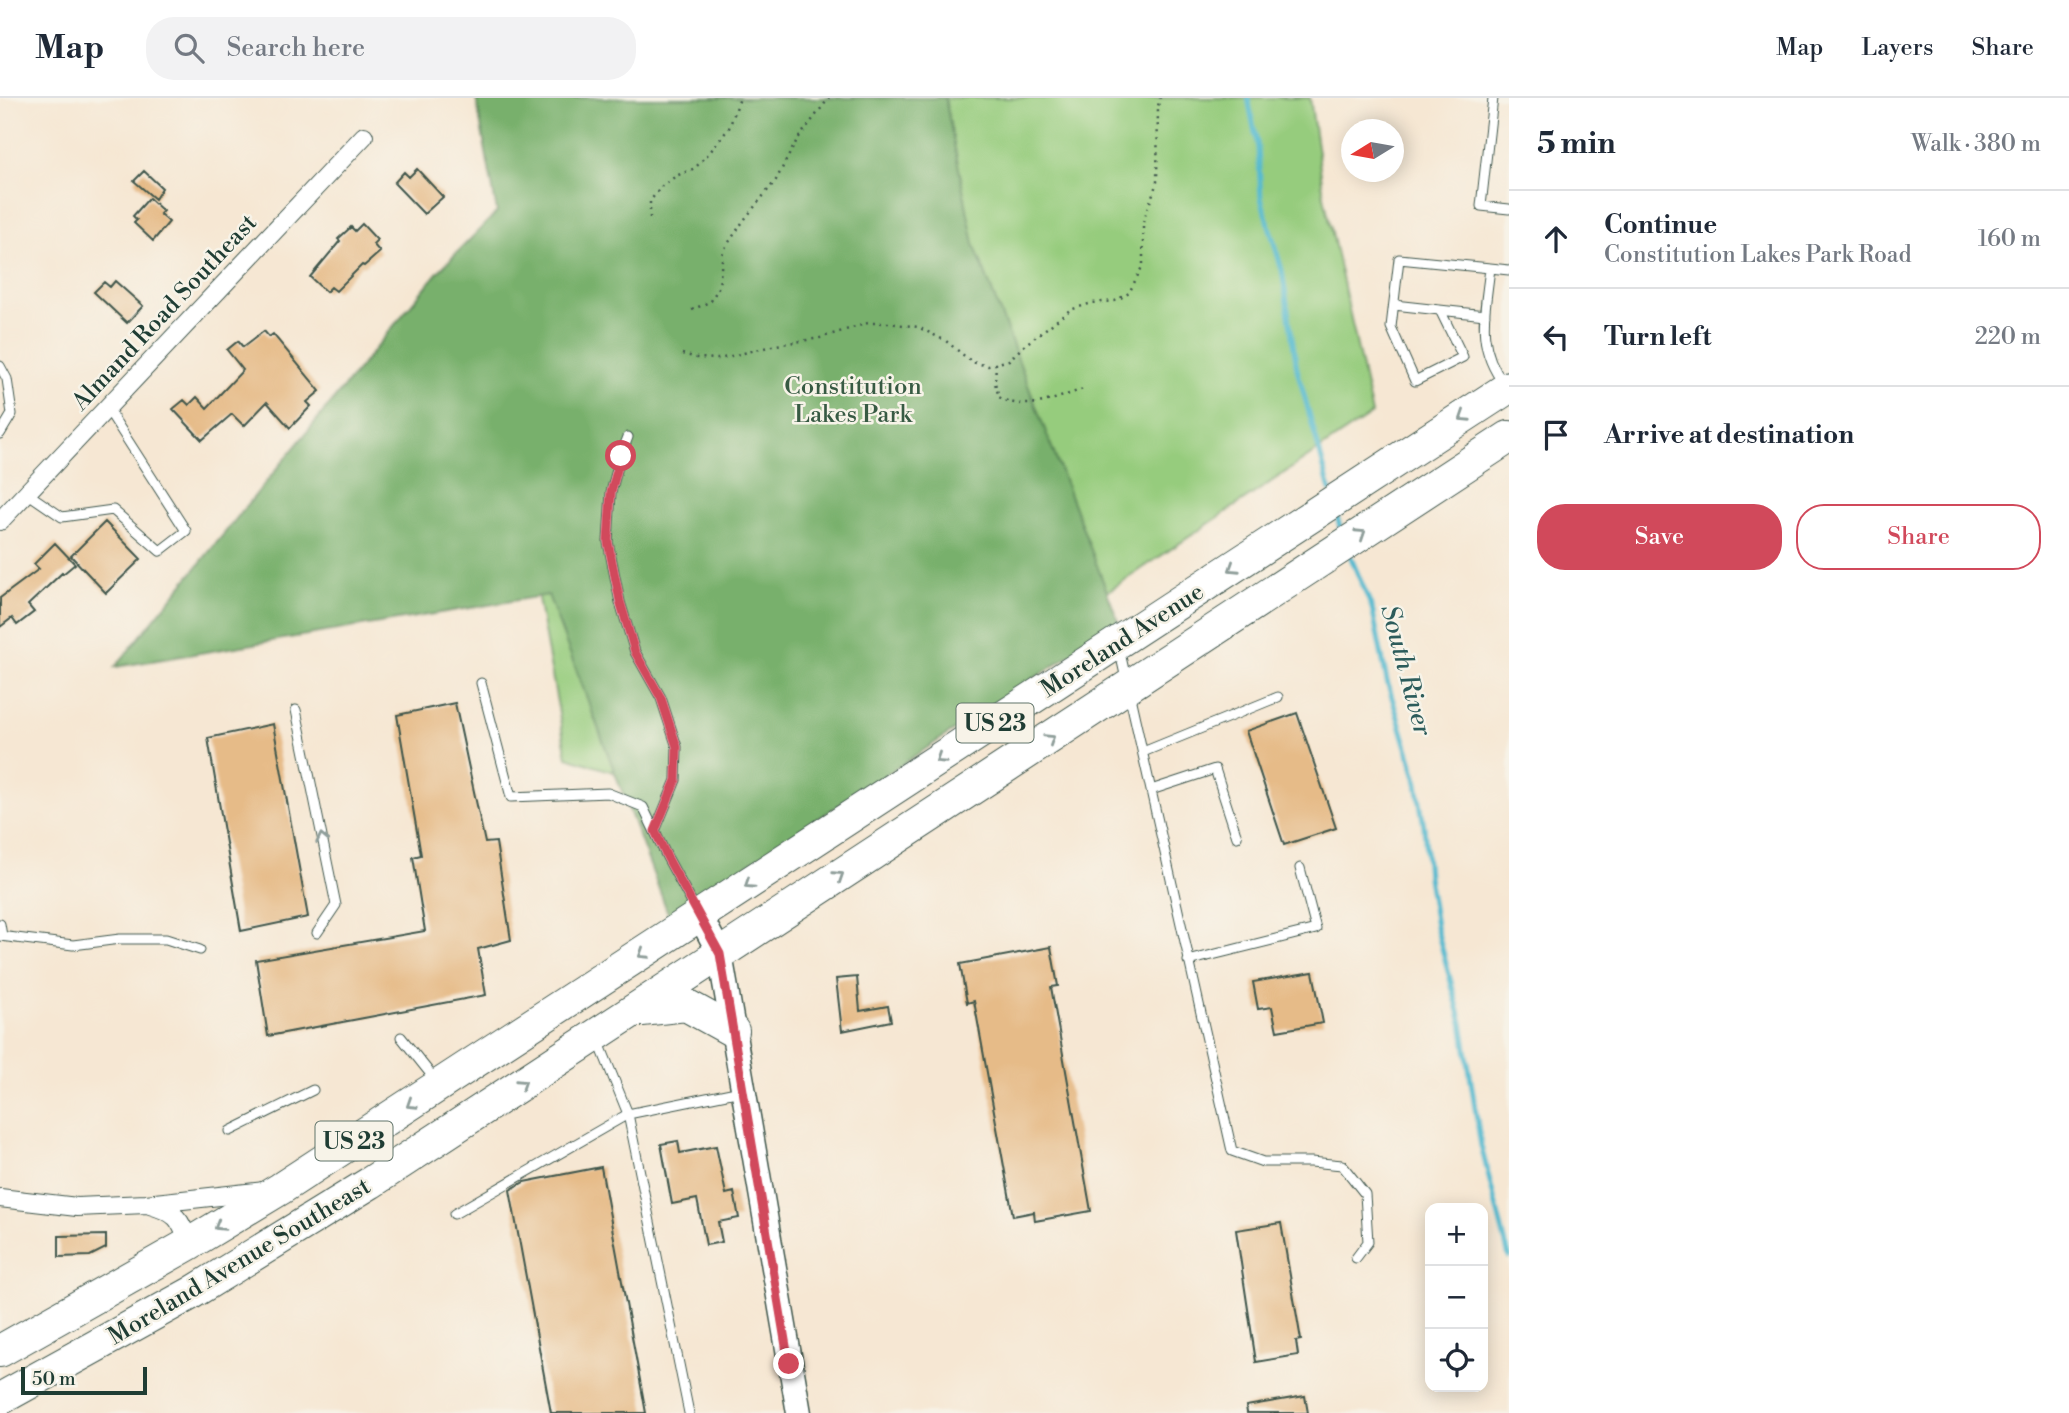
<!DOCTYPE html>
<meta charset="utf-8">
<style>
:root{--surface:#fff;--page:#f2f2f3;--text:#1f2937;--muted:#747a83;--line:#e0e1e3;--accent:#d1495b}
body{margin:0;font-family:"Libre Bodoni",serif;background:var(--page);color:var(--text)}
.controls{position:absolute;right:21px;bottom:21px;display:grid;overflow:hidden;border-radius:14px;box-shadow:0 4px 18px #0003}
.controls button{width:63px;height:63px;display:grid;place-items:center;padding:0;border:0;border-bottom:2px solid var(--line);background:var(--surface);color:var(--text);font:35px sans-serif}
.compass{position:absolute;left:1341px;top:21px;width:63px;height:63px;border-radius:50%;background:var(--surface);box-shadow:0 4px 18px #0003;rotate:259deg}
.scale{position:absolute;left:21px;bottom:18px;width:126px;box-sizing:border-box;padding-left:7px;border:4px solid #1f3d34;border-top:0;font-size:19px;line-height:24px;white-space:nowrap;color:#1f3d34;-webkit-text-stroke:5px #f7f3e8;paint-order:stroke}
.stop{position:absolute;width:21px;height:21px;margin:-16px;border:5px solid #d1495b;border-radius:50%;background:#fff}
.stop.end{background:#d1495b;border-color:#fff;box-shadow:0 2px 7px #0008}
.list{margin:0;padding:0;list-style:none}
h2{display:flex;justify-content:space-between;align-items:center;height:91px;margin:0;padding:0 28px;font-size:30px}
h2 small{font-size:23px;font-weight:400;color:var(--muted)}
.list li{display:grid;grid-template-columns:46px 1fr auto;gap:21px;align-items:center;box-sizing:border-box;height:98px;padding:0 28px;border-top:2px solid var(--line)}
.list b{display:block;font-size:26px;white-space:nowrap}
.list p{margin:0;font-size:23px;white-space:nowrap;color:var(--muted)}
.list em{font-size:23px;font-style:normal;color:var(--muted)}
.actions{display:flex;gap:14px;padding:21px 28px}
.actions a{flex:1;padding:16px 0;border:2px solid var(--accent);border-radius:28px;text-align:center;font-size:24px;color:var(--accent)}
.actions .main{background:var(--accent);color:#fff}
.icon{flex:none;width:38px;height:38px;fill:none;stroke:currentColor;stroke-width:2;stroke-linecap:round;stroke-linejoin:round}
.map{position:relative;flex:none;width:1509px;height:1315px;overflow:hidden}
header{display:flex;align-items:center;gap:42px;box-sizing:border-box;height:98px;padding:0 35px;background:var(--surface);border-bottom:2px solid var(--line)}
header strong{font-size:33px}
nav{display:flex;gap:38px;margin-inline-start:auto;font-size:24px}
.search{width:490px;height:63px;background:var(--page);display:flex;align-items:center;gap:18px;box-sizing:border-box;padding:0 24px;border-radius:28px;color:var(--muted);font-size:26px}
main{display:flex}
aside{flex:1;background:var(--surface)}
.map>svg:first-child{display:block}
</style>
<header>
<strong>Map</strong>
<div class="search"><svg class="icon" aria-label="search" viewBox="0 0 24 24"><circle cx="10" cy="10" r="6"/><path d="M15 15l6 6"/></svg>Search here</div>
<nav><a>Map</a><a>Layers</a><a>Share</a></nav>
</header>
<main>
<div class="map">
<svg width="1509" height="1315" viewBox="0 0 1509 1315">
<rect width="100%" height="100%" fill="#f7f3e8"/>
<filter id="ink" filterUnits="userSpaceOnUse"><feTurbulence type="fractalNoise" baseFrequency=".0143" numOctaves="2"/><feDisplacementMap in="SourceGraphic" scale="14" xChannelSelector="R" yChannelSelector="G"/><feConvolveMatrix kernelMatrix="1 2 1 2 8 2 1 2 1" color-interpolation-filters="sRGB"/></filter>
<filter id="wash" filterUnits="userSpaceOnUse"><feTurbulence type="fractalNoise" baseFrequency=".00686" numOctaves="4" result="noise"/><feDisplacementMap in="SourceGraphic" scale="28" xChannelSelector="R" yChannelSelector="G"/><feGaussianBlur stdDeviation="1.57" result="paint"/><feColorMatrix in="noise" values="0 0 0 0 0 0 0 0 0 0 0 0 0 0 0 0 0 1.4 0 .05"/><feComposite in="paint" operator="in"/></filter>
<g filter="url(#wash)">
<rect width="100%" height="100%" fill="#f6e7d3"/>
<!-- green -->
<path fill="#96cc7d" stroke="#5a8458" stroke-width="2" d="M500,0H1310L1324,98L1372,316L689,775L626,678L567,659L533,473Z"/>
<!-- forest -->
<path fill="#78b06c" stroke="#4c7650" stroke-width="2" d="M476,0H945L974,146L1119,525L669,818L548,497L115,569L437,175L497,114Z"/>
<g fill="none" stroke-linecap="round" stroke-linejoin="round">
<!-- stream -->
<path stroke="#51b9cf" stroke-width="5" d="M1248,0L1258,50L1261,100L1282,172L1297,271L1330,392
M1336,415L1342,436
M1349,455L1372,510L1387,583L1416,679L1424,729L1428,779L1436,828L1462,925L1481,1048L1509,1159"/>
</g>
<g id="blocks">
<!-- building -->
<path fill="#e6bb88" d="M417,71L443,99L424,116L394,85L404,74L409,79Z
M144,73L162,90L155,101L134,83Z
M149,100L163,113L160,116L169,124L153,143L134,125L137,122L133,118Z
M362,126L377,142L373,146L380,154L364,168L362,167L336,193L331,189L326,194L310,179L340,143L338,141L351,129L355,133Z
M115,183L143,208L127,225L94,194L104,184L110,189Z
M264,233L269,239L273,236L320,293L307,304L311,308L290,330L267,304L244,328L232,316L202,342L173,311L184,302L189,307L197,299L207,310L243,272L227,252L238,243L243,249Z
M105,424L141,461L106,495L71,458Z
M55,445L75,466L63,476L62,475L28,507L34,514L17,527L12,520L0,529V500L39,471L34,466Z
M455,605L485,745L496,744L511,842L478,851L486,897L268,938L256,862L425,833L413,759L421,757L397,617Z
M1297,615L1336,730L1284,747L1246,633Z
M273,626L308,819L241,833L208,640Z
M1051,849L1058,888L1051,889L1091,1113L1035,1123L1034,1114L1013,1118L974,903L967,905L960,866Z
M1313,874L1323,925L1277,933L1272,909L1258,911L1253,884Z
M857,879L860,913L888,908L891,923L842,933L836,881Z
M678,1043L680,1055L716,1048L726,1096L734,1094L739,1120L718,1124L722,1144L706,1147L697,1101L672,1106L661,1046Z
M601,1069L646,1315H551L510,1092L524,1084Z
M1281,1125L1301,1242L1296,1243L1298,1257L1256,1264L1236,1132Z
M106,1137V1150L90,1158L59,1159V1138Z
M1305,1298L1308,1315H1247L1246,1308Z"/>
</g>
</g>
<g filter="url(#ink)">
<use href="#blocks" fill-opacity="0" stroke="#3f564c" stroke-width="2"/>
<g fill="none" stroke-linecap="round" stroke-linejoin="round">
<!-- lane casing -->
<g stroke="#3f564c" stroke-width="11">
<path id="lane" d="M1493,0L1481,108L1509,111
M1394,207L1485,217
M1440,212L1463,259L1415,283L1391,229L1399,161L1490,170
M0,268L7,281L12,316L0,336
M1504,286C1475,247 1485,215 1490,170L1509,172
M628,339L621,357L611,394L608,444L620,504L635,554L661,600L677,649L676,682L655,733
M27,395L62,419L113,412L160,453L186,433L107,310
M1119,550L1232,1053L1263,1064H1311L1342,1067L1365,1096L1368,1144L1356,1160
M481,585L511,699L608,695L643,709L667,759L697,814
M296,612L336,807L317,835
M1143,654L1278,599
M1151,692L1215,671L1237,739
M0,826L2,838
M0,838L73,847L120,841H166L200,852
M1188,863L1316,831L1300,770
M401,939L437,984
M598,942L628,1016L741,993
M230,1033L313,992
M454,1116L628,1016L689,1315"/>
</g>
<!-- street casing -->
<g stroke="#3f564c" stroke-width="20">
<path id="street" d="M0,423L364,38
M0,1100L77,1109L146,1106L265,1093
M150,1107C177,1115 180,1120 189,1146"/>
</g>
<!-- secondary casing -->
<g stroke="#3f564c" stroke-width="27">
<path id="secondary" d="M700,818L720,856L799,1315"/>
</g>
<!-- highway casing -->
<g stroke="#3f564c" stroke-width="34">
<path id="highway" d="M642,912L686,907L733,933
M0,1253L189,1146L280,1091L1509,289
M0,1301L190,1196L370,1085L1509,339"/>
</g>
<!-- path -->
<path stroke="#3f564c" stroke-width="2.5" stroke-dasharray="2 5" stroke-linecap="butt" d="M650,120V103L662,88L676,78L695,70L710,54L729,30L740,0
M692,212L711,203L719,188L723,153L744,122L776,82L797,42L829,0
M682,256L697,260L719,261L776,247L820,240L868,225H889L918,229L946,243L972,264L988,268L1009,262L1026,246L1070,212L1092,205L1115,203L1129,195L1143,167V124L1157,84L1158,8L1160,0
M996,265L995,285L999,299C1025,315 1057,300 1083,291"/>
<!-- lane -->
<use href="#lane" stroke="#fff" stroke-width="9"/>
<!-- street -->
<use href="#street" stroke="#fff" stroke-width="18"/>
<!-- secondary -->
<use href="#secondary" stroke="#fff" stroke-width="24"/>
<!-- highway -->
<use href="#highway" stroke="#fff" stroke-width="32"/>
</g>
<!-- one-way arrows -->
<defs><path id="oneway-chevron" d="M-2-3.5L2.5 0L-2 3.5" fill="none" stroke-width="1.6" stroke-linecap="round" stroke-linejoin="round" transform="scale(1.75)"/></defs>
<g stroke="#8f9e9a">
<use href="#oneway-chevron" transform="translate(1464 319) rotate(147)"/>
<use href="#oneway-chevron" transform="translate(1361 436) rotate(-33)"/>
<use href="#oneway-chevron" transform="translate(1233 470) rotate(147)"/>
<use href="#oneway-chevron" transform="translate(1050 641) rotate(-33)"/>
<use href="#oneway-chevron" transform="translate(940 661) rotate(147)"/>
<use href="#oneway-chevron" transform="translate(322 740) rotate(-102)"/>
<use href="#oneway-chevron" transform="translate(839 778) rotate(-33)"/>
<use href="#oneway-chevron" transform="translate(749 786) rotate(147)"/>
<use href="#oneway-chevron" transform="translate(643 856) rotate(147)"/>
<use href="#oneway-chevron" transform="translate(522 986) rotate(-33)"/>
<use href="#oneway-chevron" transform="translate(411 1006) rotate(147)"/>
<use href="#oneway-chevron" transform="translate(219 1128) rotate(149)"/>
</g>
</g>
<g fill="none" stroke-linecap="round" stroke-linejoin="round" filter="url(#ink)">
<!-- route -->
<path stroke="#d1495b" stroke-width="9" d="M621,358L611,394L608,444L620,503L635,554L661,600L677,649L676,682L655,733L667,759L720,856L789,1266"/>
</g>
<g text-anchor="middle" stroke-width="5" stroke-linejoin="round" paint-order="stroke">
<!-- shield labels -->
<g fill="#f7f3e8" stroke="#60746a" stroke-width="2">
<rect x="956.5" y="605.5" width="77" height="39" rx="5"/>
<rect x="315.5" y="1023.5" width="77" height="39" rx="5"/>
</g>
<g font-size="23" font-weight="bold" fill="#1f3d34">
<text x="995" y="633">US 23</text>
<text x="354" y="1051">US 23</text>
</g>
<!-- street labels -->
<g font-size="24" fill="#1f3d34" stroke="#f7f3e8">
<text transform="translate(164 214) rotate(-47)" y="8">Almand Road Southeast</text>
<text transform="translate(1122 542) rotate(-33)" y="8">Moreland Avenue</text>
<text transform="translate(239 1163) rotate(-31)" y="8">Moreland Avenue Southeast</text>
</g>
<!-- park labels -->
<g font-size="24" fill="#375a43" stroke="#f7f3e8">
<text x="853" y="296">Constitution<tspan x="853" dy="28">Lakes Park</tspan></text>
</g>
<!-- water labels -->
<g font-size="26" font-style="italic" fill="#2c5c5b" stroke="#f7f3e8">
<text transform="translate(1407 572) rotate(75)" y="9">South River</text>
</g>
</g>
</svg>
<div class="controls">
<button>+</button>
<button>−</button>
<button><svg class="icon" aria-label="locate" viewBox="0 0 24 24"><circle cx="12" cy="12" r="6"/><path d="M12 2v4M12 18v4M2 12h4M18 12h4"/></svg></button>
</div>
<svg class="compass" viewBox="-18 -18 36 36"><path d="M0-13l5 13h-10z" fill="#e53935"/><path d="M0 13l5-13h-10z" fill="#747a83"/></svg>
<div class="scale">50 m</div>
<div class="stop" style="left:621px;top:358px"></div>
<div class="stop end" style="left:789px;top:1266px"></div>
</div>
<aside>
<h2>5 min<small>Walk · 380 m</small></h2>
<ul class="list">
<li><svg class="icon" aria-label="ahead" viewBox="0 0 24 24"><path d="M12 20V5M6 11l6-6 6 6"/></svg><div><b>Continue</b><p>Constitution Lakes Park Road</p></div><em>160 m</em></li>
<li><svg class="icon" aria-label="left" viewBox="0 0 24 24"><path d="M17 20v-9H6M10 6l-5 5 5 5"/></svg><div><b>Turn left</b></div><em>220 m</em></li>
<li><svg class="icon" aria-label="arrive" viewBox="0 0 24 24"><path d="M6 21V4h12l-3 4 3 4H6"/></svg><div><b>Arrive at destination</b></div></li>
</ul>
<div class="actions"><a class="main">Save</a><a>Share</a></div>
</aside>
</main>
